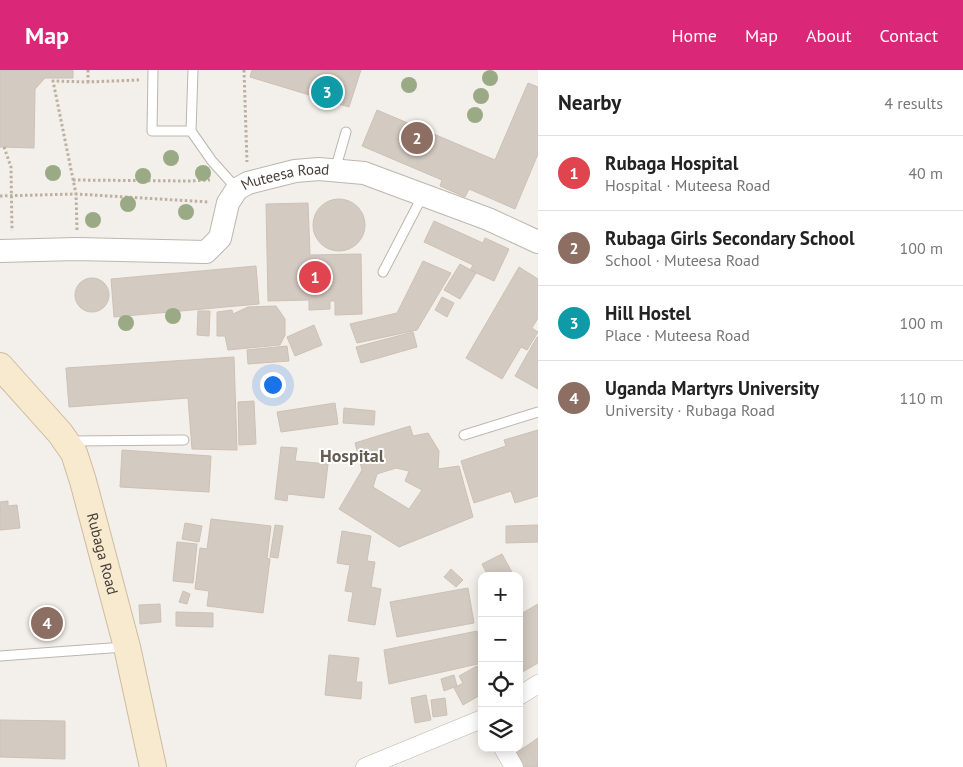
<!DOCTYPE html>
<meta charset="utf-8">
<style>
:root{--surface:#fff;--page:#f2f2f2;--text:#222;--muted:#767676;--line:#e0e0e0;--accent:#db2777}
body{margin:0;font-family:"PT Sans",sans-serif;background:var(--page);color:var(--text)}
.controls{position:absolute;right:15px;bottom:15px;display:grid;overflow:hidden;border-radius:10px;box-shadow:0 2px 12px #0003}
.controls button{width:45px;height:45px;display:grid;place-items:center;padding:0;border:0;border-bottom:1px solid var(--line);background:var(--surface);color:var(--text);font:25px sans-serif}
.you{position:absolute;left:272px;top:314px;width:18px;height:18px;margin:-12px;border:4px solid #fff;border-radius:50%;background:#1a73e8;box-shadow:0 0 0 8px #1a73e833}
.badge{display:grid;place-items:center;width:32px;height:32px;border-radius:50%;background:var(--accent);color:#fff;font-size:16px;font-weight:700}
.pin{position:absolute;translate:-50% -50%;border:2px solid #fff;box-shadow:0 1px 5px #0006}
.list{margin:0;padding:0;list-style:none}
h2{display:flex;justify-content:space-between;align-items:center;height:65px;margin:0;padding:0 20px;font-size:21px}
h2 small{font-size:16px;font-weight:400;color:var(--muted)}
.list li{display:grid;grid-template-columns:32px 1fr auto;gap:15px;align-items:center;box-sizing:border-box;height:75px;padding:0 20px;border-top:1px solid var(--line)}
.list b{display:block;font-size:19px;white-space:nowrap}
.list p{margin:0;font-size:16px;white-space:nowrap;color:var(--muted)}
.list em{font-size:16px;font-style:normal;color:var(--muted)}
.icon{flex:none;width:28px;height:28px;fill:none;stroke:currentColor;stroke-width:2;stroke-linecap:round;stroke-linejoin:round}
.map{position:relative;flex:none;width:538px;height:697px;overflow:hidden}
header{display:flex;align-items:center;gap:30px;box-sizing:border-box;height:70px;padding:0 25px;background:var(--accent);color:#fff}
header strong{font-size:24px}
nav{display:flex;gap:28px;margin-inline-start:auto;font-size:18px}
main{display:flex}
aside{flex:1;background:var(--surface)}
.map>svg:first-child{display:block}
</style>
<header>
<strong>Map</strong>
<nav><a>Home</a><a>Map</a><a>About</a><a>Contact</a></nav>
</header>
<main>
<div class="map">
<svg width="538" height="697" viewBox="0 0 538 697">
<rect width="100%" height="100%" fill="#f3efea"/>
<!-- building -->
<path fill="#d3cac1" stroke="#cdc1b5" fill-rule="evenodd" d="M0,0H73V8H45L35,19L34,78L0,77Z
M252,0H361L349,37L250,7Z
M528,13L538,17V84L515,139L469,119L465,127L440,116L442,110L362,76L377,40L495,90Z
M313 155a26 26 0 1 1 52 0a26 26 0 1 1-52 0Z
M308,133L310,185L361,184L362,244L335,245V231H330V239L309,240V230L268,231L266,134Z
M434,151L483,173L485,168L509,179L494,211L470,200L473,195L424,172Z
M423,191L451,203L417,260L357,273L350,254L397,243Z
M460,194L476,203L460,229L444,220Z
M256,196L259,234L114,247L111,209Z
M519,197L538,209V248L532,258L538,262L527,280L521,277L502,309L466,288Z
M75 225a17 17 0 1 1 34 0a17 17 0 1 1-34 0Z
M442,227L454,233L447,247L435,240Z
M276,236L285,249V265L280,275L228,280L225,266H217V242L232,240L233,244L248,237Z
M198,241H210L209,266L197,265Z
M314,255L322,275L295,286L287,267Z
M413,262L417,277L361,293L356,277Z
M537,267H538V319L515,306Z
M287,276L289,291L248,294L247,280Z
M234,287L237,380L192,379L188,328L69,337L66,298Z
M254,331L256,374L239,375L238,332Z
M335,333L338,354L281,362L277,342Z
M344,338L375,341L374,355L343,353Z
M410,356L413,366L428,363L439,381L438,399L459,396L473,447L399,477L339,439L362,400L355,373ZM396,398L409,401L405,411L422,420L409,439L373,417L377,404Z
M538,360V426L515,433L511,421L474,433L461,391L506,376L504,370Z
M281,377L297,378L295,391L328,394L324,428L288,424L287,431L275,429Z
M122,380L211,386L209,422L120,417Z
M8,431V436L17,435L20,458L0,460V432Z
M211,449L271,456L267,488L270,489L263,543L207,536L209,521L195,519L200,478L207,479Z
M185,453L202,456L199,472L182,469Z
M275,455L283,456L278,488L270,487Z
M538,455V472L506,473V456Z
M342,461L371,466L367,491L375,492L371,517L381,519L375,555L348,551L353,522L345,521L350,495L337,493Z
M177,472L197,474L193,513L173,511Z
M502,484L514,506H488L482,494Z
M451,499L463,510L456,517L444,507Z
M468,518L474,553L397,567L390,532Z
M183,521L190,524L187,534L179,532Z
M160,534L161,552L140,554L139,535Z
M538,534V593L519,604V545Z
M176,542L213,543V557L176,556Z
M477,561L482,585V593L389,614L384,580Z
M329,585L359,588L356,612H362L361,629L325,625Z
M477,596L482,604V624L463,635L454,618L463,613L459,606Z
M454,605L457,616L444,621L441,609Z
M426,625L431,650L415,653L411,628Z
M445,628L447,645L433,647L431,630Z
M0,650L65,651V689L0,687Z
M538,668V697H521L520,695L523,693L516,683Z"/>
<g fill="none" stroke-linecap="round" stroke-linejoin="round">
<!-- service casing -->
<g stroke="#bdb6ae" stroke-width="11">
<path id="service" d="M153,0L152,61H191
M193,0L191,61L212,91L237,119
M335,100L346,62
M383,202L423,125
M464,365L538,342
M71,371L184,370
M0,586L124,577"/>
</g>
<!-- minor casing -->
<g stroke="#bdb6ae" stroke-width="19">
<path id="minor" d="M519,626L538,614
M503,678L514,697
M365,697L482,649"/>
</g>
<!-- tertiary casing -->
<g stroke="#bdb6ae" stroke-width="24">
<g id="tertiary">
<path id="s1" d="M0,181L77,179L206,182L220,168L228,133L237,119L248,113L295,101L319,99L364,103L488,149L538,172"/>
</g>
</g>
<!-- secondary casing -->
<g stroke="#cdbc9f" stroke-width="28">
<g id="secondary">
<path id="s2" d="M0,296L60,363L74,383L83,411L127,577L153,697"/>
</g>
</g>
<!-- path -->
<path stroke="#bdb0a1" stroke-width="3" stroke-dasharray="2.5 2.5" stroke-linecap="butt" d="M88,0V12
M244,0L247,92
M4,77L11,97L12,161
M73,110L190,111L210,110
M0,126L76,124L209,132
M77,160L76,124L53,11L88,12L139,10"/>
<!-- service -->
<use href="#service" stroke="#fff" stroke-width="9"/>
<!-- minor -->
<use href="#minor" stroke="#fff" stroke-width="18"/>
<!-- tertiary -->
<use href="#tertiary" stroke="#fff" stroke-width="22"/>
<!-- secondary -->
<use href="#secondary" stroke="#f8eacf" stroke-width="26"/>
</g>
<!-- trees -->
<g fill="#9aaa85">
<circle cx="490" cy="8" r="8"/>
<circle cx="409" cy="15" r="8"/>
<circle cx="481" cy="26" r="8"/>
<circle cx="475" cy="45" r="8"/>
<circle cx="171" cy="88" r="8"/>
<circle cx="53" cy="103" r="8"/>
<circle cx="203" cy="103" r="8"/>
<circle cx="143" cy="106" r="8"/>
<circle cx="128" cy="134" r="8"/>
<circle cx="186" cy="142" r="8"/>
<circle cx="93" cy="150" r="8"/>
<circle cx="173" cy="246" r="8"/>
<circle cx="126" cy="253" r="8"/>
</g>
<g text-anchor="middle" stroke-width="4" stroke-linejoin="round" paint-order="stroke">
<!-- street labels -->
<g font-size="15" fill="#463f39" stroke="#fff">
<text dy="5" stroke="none"><textPath href="#s1" startOffset="329">Muteesa Road</textPath></text>
<text dy="5" stroke="none"><textPath href="#s2" startOffset="219">Rubaga Road</textPath></text>
</g>
<!-- quarter labels -->
<g font-size="18" font-weight="bold" fill="#675c52" stroke="#fff">
<text x="352" y="392">Hospital</text>
</g>
</g>
</svg>
<div class="controls">
<button>+</button>
<button>−</button>
<button><svg class="icon" aria-label="locate" viewBox="0 0 24 24"><circle cx="12" cy="12" r="6"/><path d="M12 2v4M12 18v4M2 12h4M18 12h4"/></svg></button>
<button><svg class="icon" aria-label="layers" viewBox="0 0 24 24"><path d="M12 4l9 5-9 5-9-5zM3 14l9 5 9-5"/></svg></button>
</div>
<div class="you"></div>
<div class="pin badge" style="left:315px;top:207px;background:#e0444e">1</div>
<div class="pin badge" style="left:417px;top:68px;background:#8d6e63">2</div>
<div class="pin badge" style="left:327px;top:22px;background:#0f9aa8">3</div>
<div class="pin badge" style="left:47px;top:553px;background:#8d6e63">4</div>
</div>
<aside>
<h2>Nearby<small>4 results</small></h2>
<ul class="list">
<li><span class="badge" style="background:#e0444e">1</span><div><b>Rubaga Hospital</b><p>Hospital · Muteesa Road</p></div><em>40 m</em></li>
<li><span class="badge" style="background:#8d6e63">2</span><div><b>Rubaga Girls Secondary School</b><p>School · Muteesa Road</p></div><em>100 m</em></li>
<li><span class="badge" style="background:#0f9aa8">3</span><div><b>Hill Hostel</b><p>Place · Muteesa Road</p></div><em>100 m</em></li>
<li><span class="badge" style="background:#8d6e63">4</span><div><b>Uganda Martyrs University</b><p>University · Rubaga Road</p></div><em>110 m</em></li>
</ul>
</aside>
</main>
